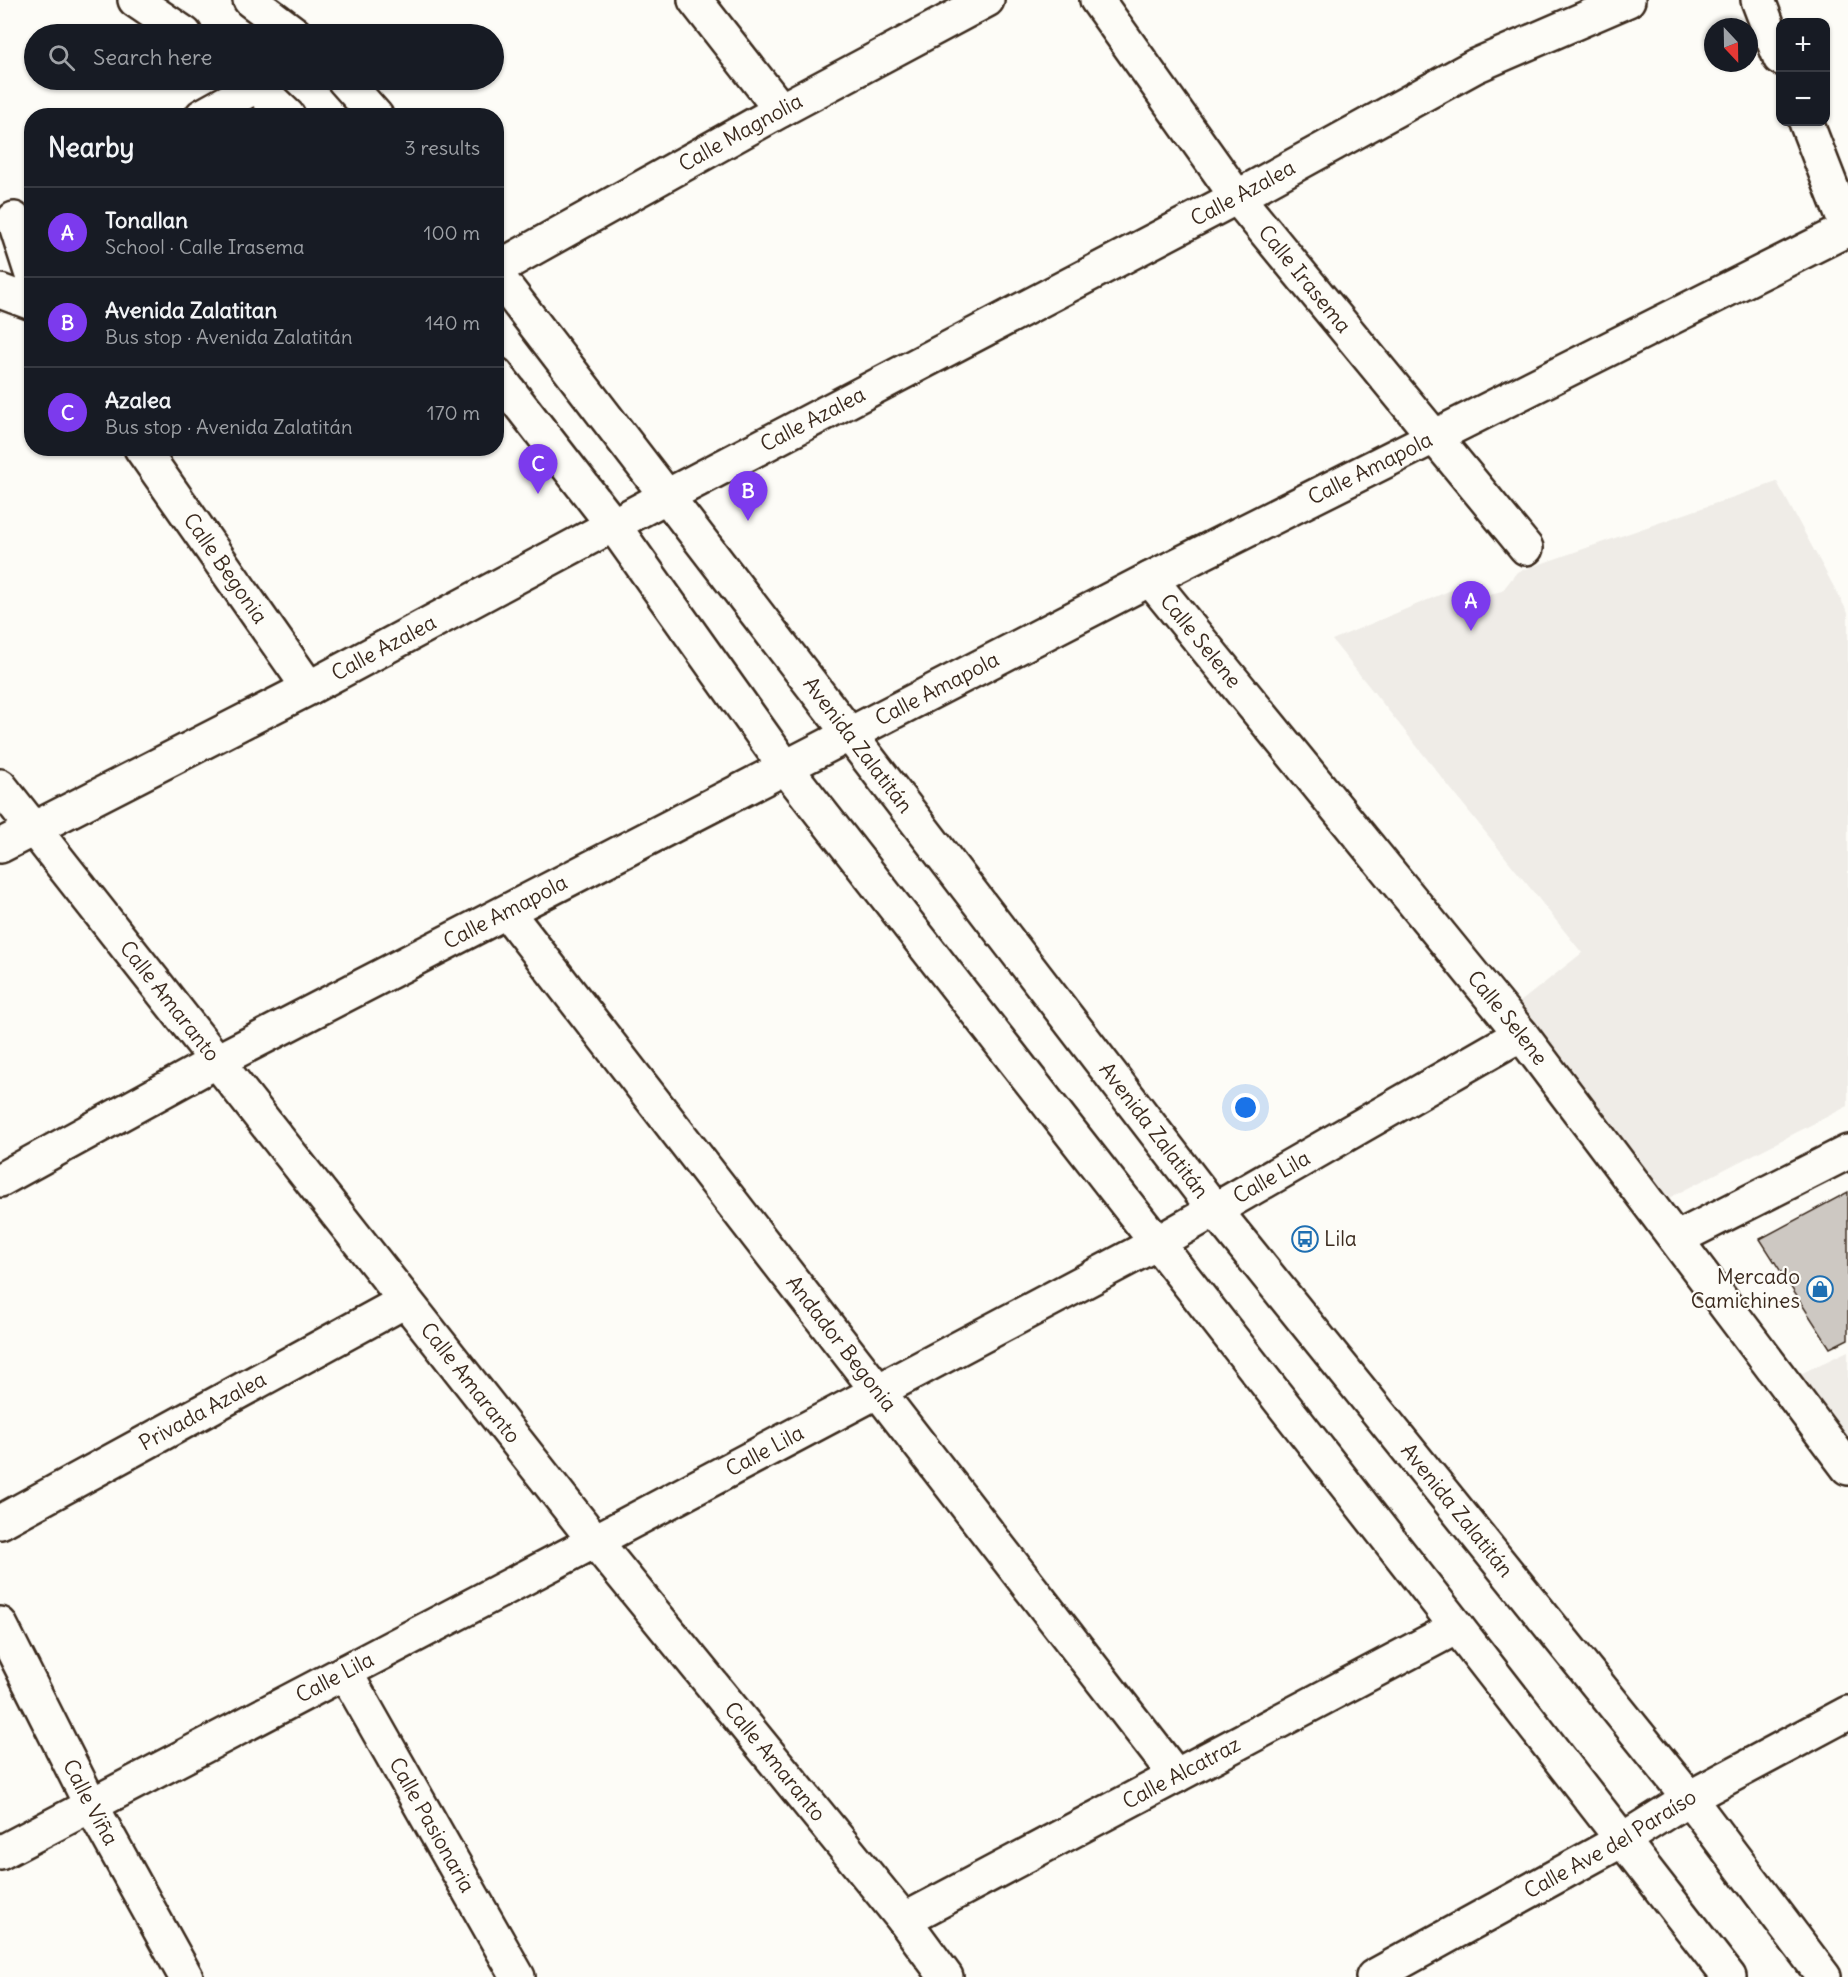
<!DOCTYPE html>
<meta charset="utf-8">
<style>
:root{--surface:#171b24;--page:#20242c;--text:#f1f3f6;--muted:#9ea1a6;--line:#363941;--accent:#7c3aed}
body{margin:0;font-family:Delius,sans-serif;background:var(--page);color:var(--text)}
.controls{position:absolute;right:18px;top:18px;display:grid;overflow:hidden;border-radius:12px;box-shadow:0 2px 4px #0004}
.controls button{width:54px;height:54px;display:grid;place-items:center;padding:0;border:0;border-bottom:2px solid var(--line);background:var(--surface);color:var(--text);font:30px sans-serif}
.compass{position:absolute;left:1704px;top:18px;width:54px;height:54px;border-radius:50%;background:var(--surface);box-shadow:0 2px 4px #0004;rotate:158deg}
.you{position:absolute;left:1246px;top:1108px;width:21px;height:21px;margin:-15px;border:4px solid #fff;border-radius:50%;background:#1a73e8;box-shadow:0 0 0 9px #1a73e833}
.badge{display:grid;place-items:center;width:39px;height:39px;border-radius:50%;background:var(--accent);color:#fff;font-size:20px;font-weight:700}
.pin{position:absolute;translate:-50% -50px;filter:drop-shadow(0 2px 3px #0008)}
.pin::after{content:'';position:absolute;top:32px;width:21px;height:18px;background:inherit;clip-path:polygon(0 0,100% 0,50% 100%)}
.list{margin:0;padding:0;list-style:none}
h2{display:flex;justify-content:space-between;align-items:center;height:78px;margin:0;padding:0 24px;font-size:26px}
h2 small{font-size:20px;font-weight:400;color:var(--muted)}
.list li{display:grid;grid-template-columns:39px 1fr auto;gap:18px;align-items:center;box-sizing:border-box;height:90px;padding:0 24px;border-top:2px solid var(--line)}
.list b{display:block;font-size:22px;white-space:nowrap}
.list p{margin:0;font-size:20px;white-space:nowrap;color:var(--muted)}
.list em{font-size:20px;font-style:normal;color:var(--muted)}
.icon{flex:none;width:33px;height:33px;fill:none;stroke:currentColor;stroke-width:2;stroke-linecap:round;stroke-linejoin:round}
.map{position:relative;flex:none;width:1848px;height:1977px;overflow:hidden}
.search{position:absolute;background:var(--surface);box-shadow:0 2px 4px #0004;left:24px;top:24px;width:480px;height:66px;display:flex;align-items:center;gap:15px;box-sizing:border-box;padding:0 21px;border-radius:33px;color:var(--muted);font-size:22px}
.panel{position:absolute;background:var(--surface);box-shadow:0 2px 4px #0004;left:24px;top:108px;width:480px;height:348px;border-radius:24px}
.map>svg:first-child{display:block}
</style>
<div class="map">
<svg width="1848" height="1977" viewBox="0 0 1848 1977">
<rect width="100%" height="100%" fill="#fdfcf7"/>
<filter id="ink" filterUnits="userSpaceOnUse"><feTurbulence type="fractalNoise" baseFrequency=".0167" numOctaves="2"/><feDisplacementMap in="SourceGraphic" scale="12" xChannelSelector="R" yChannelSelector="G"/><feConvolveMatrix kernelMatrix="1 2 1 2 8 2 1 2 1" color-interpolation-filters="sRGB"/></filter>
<g filter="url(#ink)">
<!-- built -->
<path fill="#efece7" d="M1777,482L1848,613V1106L1661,1202L1515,1006L1582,953L1332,640L1461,586L1482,596L1502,591L1517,572Z
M1848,1351V1437L1800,1374Z"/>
<!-- building -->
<path fill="#cdc8c2" stroke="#3b2a1e" stroke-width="1.5" d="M1848,1192V1339L1830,1348L1760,1239Z"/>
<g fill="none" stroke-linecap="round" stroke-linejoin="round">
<!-- minor casing -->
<g stroke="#3b2a1e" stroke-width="38">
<g id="minor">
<path d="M695,0L781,110"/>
<path id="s1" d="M1097,0L1237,197L1526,548"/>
<path d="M1758,0L1780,58"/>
<path d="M202,116L258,85"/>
<path d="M1806,122L1848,230"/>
<path d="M14,219L32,275"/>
<path id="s2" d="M496,269L781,110L987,0"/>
<path d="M0,291L32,303"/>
<path id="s3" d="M141,448L309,688"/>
<path id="s4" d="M1150,579L1521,1034L1848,1468"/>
<path id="s5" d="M0,786L595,1541L904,1920L946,1977"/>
<path id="s6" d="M0,846L309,688L667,496L1237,197L1475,66L1628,0"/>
<path id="s7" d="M507,912L1176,1776"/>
<path id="s8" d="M0,1180L217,1061L1150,579L1848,229"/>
<path d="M1676,1239L1848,1152"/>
<path id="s9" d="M0,1522L405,1301"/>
<path id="s10" d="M0,1624L91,1805L186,1977"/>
<path id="s11" d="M345,1672L518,1977"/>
<path id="s12" d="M0,1853L595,1541L1157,1243L1521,1034"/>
<path id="s13" d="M904,1920L1457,1627"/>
<path id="s14" d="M1373,1977L1622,1840L1689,1798L1848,1713"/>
</g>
</g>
<!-- tertiary casing -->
<g stroke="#3b2a1e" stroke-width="38">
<g id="tertiary">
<path d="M135,0L185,34"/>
<path d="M250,0L295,34"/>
<path d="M250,80L288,116"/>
<path d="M344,80L376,116"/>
<path id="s15" d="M496,274L1215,1210L1689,1798L1824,1977"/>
<path d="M496,374L614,526L786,768L1457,1627L1729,1977"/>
</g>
</g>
<!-- minor -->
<use href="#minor" stroke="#fdfcf7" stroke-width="33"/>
<!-- tertiary -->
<use href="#tertiary" stroke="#fdfcf7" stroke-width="33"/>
</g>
</g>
<!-- icons -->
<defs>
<g id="bus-ring" transform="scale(1.35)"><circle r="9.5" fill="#fdfcf7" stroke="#1f6fb2" stroke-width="1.5"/><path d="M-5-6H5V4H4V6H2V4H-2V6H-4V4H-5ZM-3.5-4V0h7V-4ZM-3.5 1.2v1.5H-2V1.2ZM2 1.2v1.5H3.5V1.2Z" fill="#1f6fb2"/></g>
<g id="shop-ring" transform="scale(1.35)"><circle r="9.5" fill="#fdfcf7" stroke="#1f6fb2" stroke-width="1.5"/><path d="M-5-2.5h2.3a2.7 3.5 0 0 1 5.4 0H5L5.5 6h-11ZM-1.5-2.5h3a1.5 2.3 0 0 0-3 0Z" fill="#1f6fb2"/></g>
</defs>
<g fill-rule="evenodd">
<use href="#bus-ring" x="1305" y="1239"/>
<use href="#shop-ring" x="1820" y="1289"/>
</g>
<g text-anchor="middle" stroke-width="4.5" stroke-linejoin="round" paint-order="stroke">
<!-- street labels -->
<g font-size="21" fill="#3b2a1e" stroke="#fdfcf7">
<text dy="7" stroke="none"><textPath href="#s2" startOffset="280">Calle Magnolia</textPath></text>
<text dy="7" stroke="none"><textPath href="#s6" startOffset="1404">Calle Azalea</textPath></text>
<text dy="7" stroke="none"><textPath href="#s1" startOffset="348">Calle Irasema</textPath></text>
<text dy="7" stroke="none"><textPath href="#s6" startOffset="918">Calle Azalea</textPath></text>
<text dy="7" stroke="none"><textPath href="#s8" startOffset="1544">Calle Amapola</textPath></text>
<text dy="7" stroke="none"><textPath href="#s3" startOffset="147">Calle Begonia</textPath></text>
<text dy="7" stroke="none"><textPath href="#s4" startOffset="80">Calle Selene</textPath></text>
<text dy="7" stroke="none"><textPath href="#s6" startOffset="432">Calle Azalea</textPath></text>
<text dy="7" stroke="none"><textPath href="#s8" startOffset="1058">Calle Amapola</textPath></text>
<text dy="7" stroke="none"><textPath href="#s15" startOffset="594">Avenida Zalatitán</textPath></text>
<text dy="7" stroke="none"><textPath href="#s8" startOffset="572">Calle Amapola</textPath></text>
<text dy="7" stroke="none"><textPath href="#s5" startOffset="274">Calle Amaranto</textPath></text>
<text dy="7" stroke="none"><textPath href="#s4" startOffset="566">Calle Selene</textPath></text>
<text dy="7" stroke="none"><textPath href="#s15" startOffset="1080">Avenida Zalatitán</textPath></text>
<text dy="7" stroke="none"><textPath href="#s12" startOffset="1440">Calle Lila</textPath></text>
<text dy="7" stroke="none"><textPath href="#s7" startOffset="546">Andador Begonia</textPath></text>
<text dy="7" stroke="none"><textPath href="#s5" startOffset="760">Calle Amaranto</textPath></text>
<text dy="7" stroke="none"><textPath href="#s9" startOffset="231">Privada Azalea</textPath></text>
<text dy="7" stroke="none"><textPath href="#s12" startOffset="864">Calle Lila</textPath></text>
<text dy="7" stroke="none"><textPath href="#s15" startOffset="1566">Avenida Zalatitán</textPath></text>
<text dy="7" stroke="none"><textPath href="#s12" startOffset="378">Calle Lila</textPath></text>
<text dy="7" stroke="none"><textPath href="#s5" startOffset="1246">Calle Amaranto</textPath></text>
<text dy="7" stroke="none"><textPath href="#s13" startOffset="314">Calle Alcatraz</textPath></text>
<text dy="7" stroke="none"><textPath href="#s10" startOffset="200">Calle Viña</textPath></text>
<text dy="7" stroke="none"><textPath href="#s11" startOffset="176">Calle Pasionaria</textPath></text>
<text dy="7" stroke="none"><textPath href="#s14" startOffset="272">Calle Ave del Paraíso</textPath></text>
</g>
<!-- poi labels -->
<g font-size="21" fill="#3b2a1e" stroke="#fdfcf7" text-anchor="start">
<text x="1324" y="1246">Lila</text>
<text x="1800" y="1284" text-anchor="end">Mercado<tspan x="1800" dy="24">Camichines</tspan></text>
</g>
</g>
</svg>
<div class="controls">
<button>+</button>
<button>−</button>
</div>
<svg class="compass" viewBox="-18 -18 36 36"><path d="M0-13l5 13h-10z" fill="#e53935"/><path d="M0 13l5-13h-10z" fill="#9ea1a6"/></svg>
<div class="you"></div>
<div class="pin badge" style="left:1471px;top:631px">A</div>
<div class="pin badge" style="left:748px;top:521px">B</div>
<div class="pin badge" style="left:538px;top:494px">C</div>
<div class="search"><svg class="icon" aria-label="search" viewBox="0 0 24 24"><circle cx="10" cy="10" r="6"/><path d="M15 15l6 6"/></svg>Search here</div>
<section class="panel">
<h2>Nearby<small>3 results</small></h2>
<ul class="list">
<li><span class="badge">A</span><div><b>Tonallan</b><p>School · Calle Irasema</p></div><em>100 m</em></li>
<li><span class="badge">B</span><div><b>Avenida Zalatitan</b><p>Bus stop · Avenida Zalatitán</p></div><em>140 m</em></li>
<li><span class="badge">C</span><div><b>Azalea</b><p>Bus stop · Avenida Zalatitán</p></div><em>170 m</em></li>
</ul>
</section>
</div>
